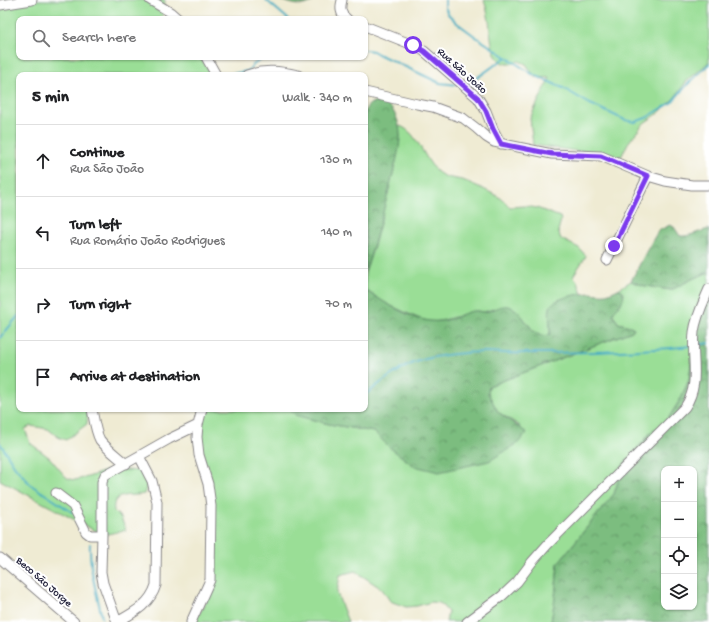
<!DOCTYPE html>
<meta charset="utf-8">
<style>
:root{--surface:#fff;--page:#f6f6f6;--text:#202124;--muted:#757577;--line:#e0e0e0}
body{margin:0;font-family:"Gochi Hand",sans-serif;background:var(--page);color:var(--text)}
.controls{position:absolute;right:12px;bottom:12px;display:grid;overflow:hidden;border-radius:8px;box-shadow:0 1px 3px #0004}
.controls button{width:36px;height:36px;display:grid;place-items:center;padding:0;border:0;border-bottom:1px solid var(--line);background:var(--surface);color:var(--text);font:20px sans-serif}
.stop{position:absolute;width:12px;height:12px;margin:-9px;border:3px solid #7c3aed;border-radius:50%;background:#fff}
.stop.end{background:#7c3aed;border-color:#fff;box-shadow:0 1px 4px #0008}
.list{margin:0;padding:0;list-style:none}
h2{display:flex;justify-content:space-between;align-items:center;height:52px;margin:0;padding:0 16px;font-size:17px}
h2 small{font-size:13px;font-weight:400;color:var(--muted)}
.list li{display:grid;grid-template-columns:26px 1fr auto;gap:12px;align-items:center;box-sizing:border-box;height:72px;padding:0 16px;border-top:1px solid var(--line)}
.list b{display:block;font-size:15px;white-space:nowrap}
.list p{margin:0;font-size:13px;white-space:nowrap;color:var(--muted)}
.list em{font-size:13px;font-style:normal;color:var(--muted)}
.icon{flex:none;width:22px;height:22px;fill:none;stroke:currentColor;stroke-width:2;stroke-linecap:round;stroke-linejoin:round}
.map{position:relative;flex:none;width:709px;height:622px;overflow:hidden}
.search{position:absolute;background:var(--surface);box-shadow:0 1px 3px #0004;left:16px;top:16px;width:352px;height:44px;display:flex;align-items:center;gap:10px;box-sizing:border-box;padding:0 14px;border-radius:8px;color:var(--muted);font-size:15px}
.panel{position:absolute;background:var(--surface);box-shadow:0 1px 3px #0004;left:16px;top:72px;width:352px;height:340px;border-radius:8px}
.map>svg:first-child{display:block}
</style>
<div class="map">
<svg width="709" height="622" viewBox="0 0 709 622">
<defs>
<pattern id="forest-crowns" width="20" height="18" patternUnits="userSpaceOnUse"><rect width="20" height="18" fill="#7bbd7f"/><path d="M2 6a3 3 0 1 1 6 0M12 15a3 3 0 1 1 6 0" fill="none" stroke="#649969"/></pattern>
</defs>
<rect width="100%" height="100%" fill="#fff"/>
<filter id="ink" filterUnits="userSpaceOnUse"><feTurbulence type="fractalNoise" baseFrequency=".025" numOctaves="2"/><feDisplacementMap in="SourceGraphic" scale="8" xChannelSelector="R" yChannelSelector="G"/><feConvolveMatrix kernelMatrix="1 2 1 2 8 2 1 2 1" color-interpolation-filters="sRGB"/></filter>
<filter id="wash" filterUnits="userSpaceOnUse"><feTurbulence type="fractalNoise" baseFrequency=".012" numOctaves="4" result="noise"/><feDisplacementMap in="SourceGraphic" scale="16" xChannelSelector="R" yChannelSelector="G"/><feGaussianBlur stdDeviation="0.9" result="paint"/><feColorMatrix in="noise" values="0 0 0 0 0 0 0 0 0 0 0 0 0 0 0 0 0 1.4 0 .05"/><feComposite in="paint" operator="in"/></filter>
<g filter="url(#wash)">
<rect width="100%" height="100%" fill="#efebd3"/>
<!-- grass -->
<path fill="#9ade96" stroke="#5e8068" d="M0,0H165L163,15L158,19H19V57H199L204,62L211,75H19V409H88L87,424L66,440L58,437L48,429L31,426L25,429L30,443L50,458L65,476L69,479L75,480L88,477L111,469L140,471L143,473L147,482L146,489L144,494C131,497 111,491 114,511L121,518L126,530L103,535L0,480Z
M484,0H709V62L686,82L675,97L659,113L644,123L628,143L619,161L598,154L533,145L530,118L550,78L535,77L526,64L519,61C516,62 512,64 510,64C491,66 491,34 489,21C488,14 486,7 484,0Z
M400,126C419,133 423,160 439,173C447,179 456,178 465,181C473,184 495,194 502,199C505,201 507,205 510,207L525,206L537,208L560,217L561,220L558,231L561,239L579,248L586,256L573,276L578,282L582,294L575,295L560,300L550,320V334L545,336L536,334L520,314L499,307L484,312L477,311L440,321L432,322L420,319L387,304L365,290V273L374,246L396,161L400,136L398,127Z
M709,272V293L691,363L689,380L680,400L666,422L624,465L614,494L558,563L555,598L551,622H446L448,612L440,603L431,602L417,606L406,607L390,601L382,589L355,571L340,575L337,593L348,622H192L204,607L213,578V504L200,444L204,409H289L295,415L329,424L374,432L520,426L498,412L488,393L489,386L632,331L634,328L630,326L618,323L613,314L624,294L622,290L618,289L631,281L645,286L671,290L692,279Z"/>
<!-- forest -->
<path fill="url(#forest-crowns)" stroke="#4e705d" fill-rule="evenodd" d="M280,0H315C303,9 293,4 280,0Z
M380,100C394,105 400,122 400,136C400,149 395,165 392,178C384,210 375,242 365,273V112C367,104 372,102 380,100Z
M670,225L674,227L680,236C690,237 699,231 709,229V272L692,279L671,290L645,286L631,281L646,252L658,231Z
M618,289L622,290C628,300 617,305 613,314L618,323L630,326L634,328L632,331L489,386L488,393L498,412L527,433L517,444L489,461L439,472L414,466L389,447L374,432L329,424L295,415L289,409H365V290C384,302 417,324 440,321C452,320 461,314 472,311C476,310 480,312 484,312C493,311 499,305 508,306C526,309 530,344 550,334C551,326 548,316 550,308C553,297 580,294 590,293C595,293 601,295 606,294C610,293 614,291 618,289Z
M709,293V622H551L555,598L558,563L614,494L623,465L651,432L666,422L680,400L689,380L698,317ZM664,469H694V607H664Z"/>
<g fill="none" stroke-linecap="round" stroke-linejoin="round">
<!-- stream -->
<path stroke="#43acc2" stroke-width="2" d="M266,0L288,19
M445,0V7L448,14L457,23L476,37L532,74L563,88L590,104L625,120L635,122L646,118L671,103L686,86L709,64
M365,50L373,51L378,54L440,83L458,85
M225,75L248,71L253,65L265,57
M466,84C481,77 493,65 507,57
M0,338L19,315
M696,345L709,343
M365,395C381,382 399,368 419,361C437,355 467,352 486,352C498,352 510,354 522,353C578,353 634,352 690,346
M0,443L15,467L31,485L72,512
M90,544C89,569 97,593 102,618"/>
</g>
</g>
<g filter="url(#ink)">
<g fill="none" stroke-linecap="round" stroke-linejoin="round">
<!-- minor casing -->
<g stroke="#888687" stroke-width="11">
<path id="minor" d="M150,0L170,12L178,19
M342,0C340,8 340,14 347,19
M0,5L32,0
M365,26L413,45L424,51L478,98L486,111L493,129L501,144
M206,57L216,75
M247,75C265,69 280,71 298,75
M365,92L417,104L433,107L463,118L476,128L486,137L494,142L552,154L601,156L648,176L665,181L692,185H709
M607,260L648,176
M92,409C94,419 95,431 100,440C107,449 117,456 126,464
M139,456L169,439L198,425
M56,493L73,506L86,532L90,535H102V482L105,475L139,456L152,481L157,502L156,585C150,605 133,613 117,622L103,583L101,572L102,535
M0,558L74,622
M191,622L210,580L211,506L208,484L199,455L197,437L198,425L202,409
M467,622L502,596L517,582L532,562L548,544L685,407C701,383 691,360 694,332C696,317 703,303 709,289"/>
</g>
<!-- minor -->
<use href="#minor" stroke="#fff" stroke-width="9"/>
</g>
</g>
<g fill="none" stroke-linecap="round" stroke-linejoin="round" filter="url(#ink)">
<!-- route -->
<path stroke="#7c3aed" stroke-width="5" d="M413,45L424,51L478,98L486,111L493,129L501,144L552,154L601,156L648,176L614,246"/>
</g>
<g text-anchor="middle" stroke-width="4" stroke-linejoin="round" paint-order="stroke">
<!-- street labels -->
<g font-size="11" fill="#22223b" stroke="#fff">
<text transform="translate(463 70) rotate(42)" y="4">Rua São João</text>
<text transform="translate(45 581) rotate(41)" y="4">Beco São Jorge</text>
</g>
</g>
</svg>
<div class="controls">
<button>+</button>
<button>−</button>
<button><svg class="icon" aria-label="locate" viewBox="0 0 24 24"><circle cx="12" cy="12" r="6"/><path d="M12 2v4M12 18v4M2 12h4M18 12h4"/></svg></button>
<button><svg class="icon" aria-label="layers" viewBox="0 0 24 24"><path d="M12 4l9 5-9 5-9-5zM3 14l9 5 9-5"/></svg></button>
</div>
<div class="stop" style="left:413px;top:45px"></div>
<div class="stop end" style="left:614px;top:246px"></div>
<div class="search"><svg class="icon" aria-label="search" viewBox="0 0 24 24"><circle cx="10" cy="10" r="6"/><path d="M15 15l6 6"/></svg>Search here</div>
<section class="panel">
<h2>5 min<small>Walk · 340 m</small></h2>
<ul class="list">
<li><svg class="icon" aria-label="ahead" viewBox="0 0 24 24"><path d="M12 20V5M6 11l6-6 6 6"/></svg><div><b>Continue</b><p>Rua São João</p></div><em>130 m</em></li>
<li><svg class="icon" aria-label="left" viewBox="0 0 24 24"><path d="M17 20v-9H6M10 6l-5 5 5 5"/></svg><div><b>Turn left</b><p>Rua Romário João Rodrigues</p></div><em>140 m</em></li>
<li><svg class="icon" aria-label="right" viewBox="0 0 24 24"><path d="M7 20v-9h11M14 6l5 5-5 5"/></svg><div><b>Turn right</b></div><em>70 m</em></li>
<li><svg class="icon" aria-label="arrive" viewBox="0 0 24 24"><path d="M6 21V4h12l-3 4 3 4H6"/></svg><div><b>Arrive at destination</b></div></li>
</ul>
</section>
</div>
